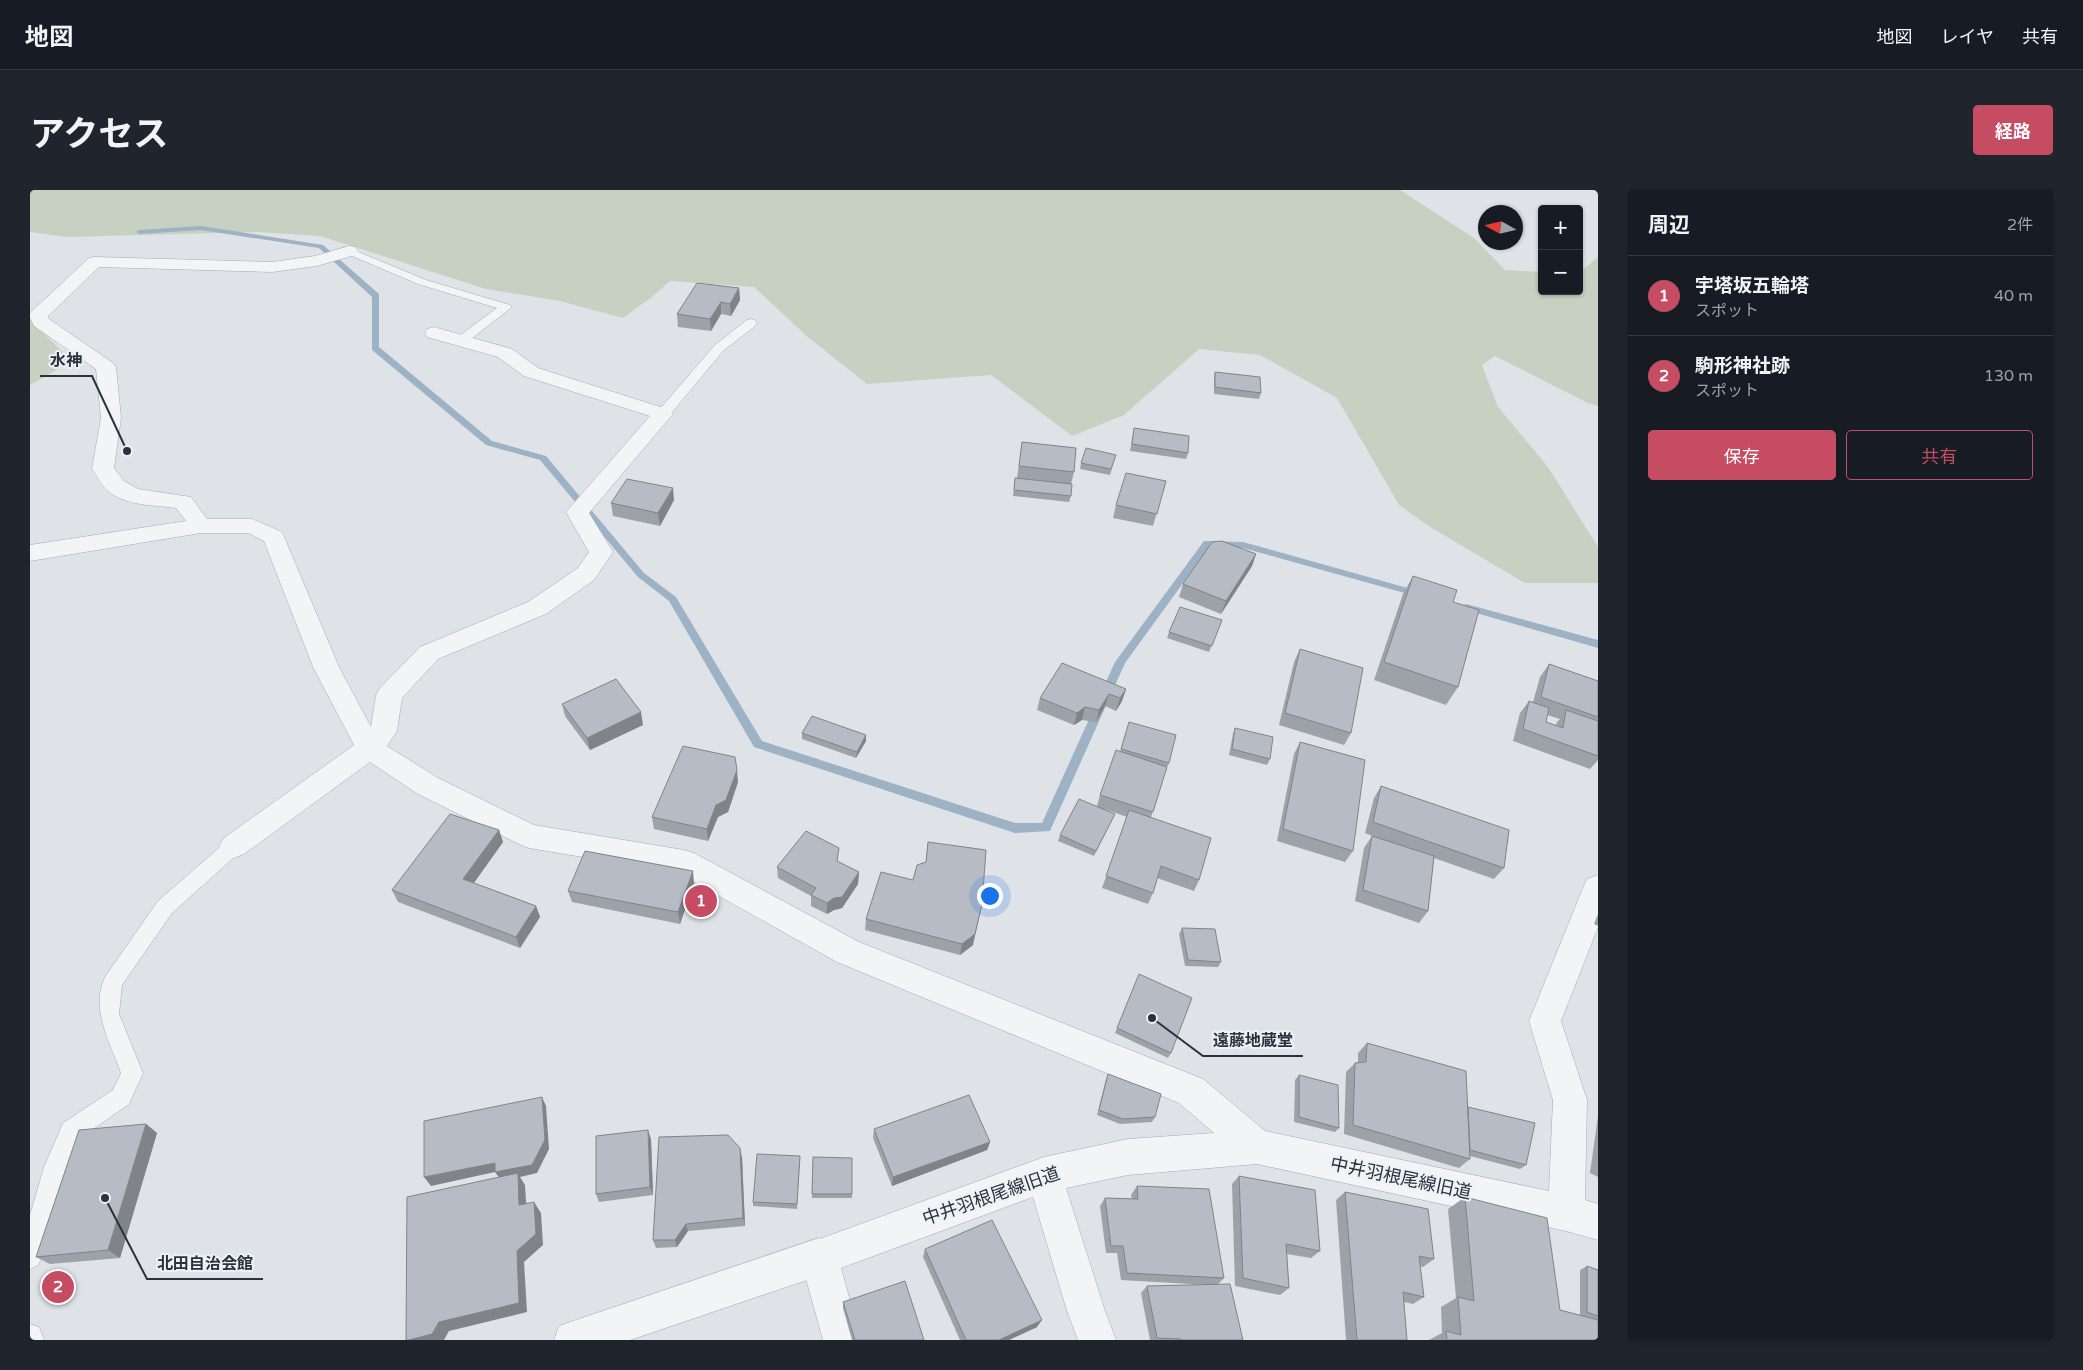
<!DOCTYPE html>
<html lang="ja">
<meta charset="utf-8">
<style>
:root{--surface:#171b24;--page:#20242c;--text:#f1f3f6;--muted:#9ea1a6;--line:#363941;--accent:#c54c63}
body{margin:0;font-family:"Varela Round","Noto Sans JP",sans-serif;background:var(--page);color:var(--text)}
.controls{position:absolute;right:15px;top:15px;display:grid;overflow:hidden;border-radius:5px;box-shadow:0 1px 4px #0004}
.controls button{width:45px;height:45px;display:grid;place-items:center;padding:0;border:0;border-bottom:1px solid var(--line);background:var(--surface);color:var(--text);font:25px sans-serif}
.compass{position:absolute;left:1448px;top:15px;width:45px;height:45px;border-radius:50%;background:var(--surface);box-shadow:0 1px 4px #0004;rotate:278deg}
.you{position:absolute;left:959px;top:705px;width:18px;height:18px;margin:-12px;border:4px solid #fff;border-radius:50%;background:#1a73e8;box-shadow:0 0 0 8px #1a73e833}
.badge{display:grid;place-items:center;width:32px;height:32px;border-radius:50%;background:var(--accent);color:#fff;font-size:16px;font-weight:700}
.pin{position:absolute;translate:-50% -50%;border:2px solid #fff;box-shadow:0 1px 5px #0006}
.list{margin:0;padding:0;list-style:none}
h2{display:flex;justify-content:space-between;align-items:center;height:65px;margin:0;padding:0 20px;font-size:21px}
h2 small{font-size:16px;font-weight:400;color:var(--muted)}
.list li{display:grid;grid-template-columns:32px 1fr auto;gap:15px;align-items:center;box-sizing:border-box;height:80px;padding:0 20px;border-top:1px solid var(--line)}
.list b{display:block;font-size:19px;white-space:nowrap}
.list p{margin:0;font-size:16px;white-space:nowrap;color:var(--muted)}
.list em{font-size:16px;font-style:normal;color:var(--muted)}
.actions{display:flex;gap:10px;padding:15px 20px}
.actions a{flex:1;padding:11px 0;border:1px solid var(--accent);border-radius:5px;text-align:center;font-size:18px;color:var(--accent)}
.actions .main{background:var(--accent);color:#fff}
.map{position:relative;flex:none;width:1568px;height:1150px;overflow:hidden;border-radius:5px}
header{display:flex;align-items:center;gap:30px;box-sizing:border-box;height:70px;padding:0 25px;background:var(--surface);border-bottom:1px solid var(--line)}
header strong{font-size:24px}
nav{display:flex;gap:28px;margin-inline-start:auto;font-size:18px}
.intro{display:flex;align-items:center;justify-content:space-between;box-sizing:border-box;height:120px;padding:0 30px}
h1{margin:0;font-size:35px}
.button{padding:12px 22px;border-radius:5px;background:var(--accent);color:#fff;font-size:18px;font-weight:700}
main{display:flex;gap:30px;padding:0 30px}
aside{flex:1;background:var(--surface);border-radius:5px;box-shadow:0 1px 4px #0004}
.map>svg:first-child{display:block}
</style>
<header>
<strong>地図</strong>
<nav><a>地図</a><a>レイヤ</a><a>共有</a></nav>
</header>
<div class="intro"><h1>アクセス</h1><a class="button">経路</a></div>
<main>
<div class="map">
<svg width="1568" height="1150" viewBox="0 0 1568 1150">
<rect width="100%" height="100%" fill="#dfe3e8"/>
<!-- green -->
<path fill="#c6d1c1" d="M0,0H1370L1444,48L1475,80L1512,82V101H1549V83L1568,67V216L1558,213L1465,166L1452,175L1468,217L1518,277L1568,357V393H1495L1400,337L1369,315L1307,208L1230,165L1169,159L1094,225L1042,246L961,185L837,194L779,148L724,97L640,91L622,107L593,128L530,111L456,99L290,46L227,42L36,47L0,42Z
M0,130L42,171L0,195Z"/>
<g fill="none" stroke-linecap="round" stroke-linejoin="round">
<!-- stream -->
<path fill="#9db2c5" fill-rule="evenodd" d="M171,36L293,55L349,104V157L462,251L516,266L614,383L646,407L732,551L985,633H1012L1085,472L1174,351L1213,352L1392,402L1394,404L1389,407L1213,358L1180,356L1095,473L1020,641L985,643L724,557L639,411L608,387L510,270L456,255L342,160V107L289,58L171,40L109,44L106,42L109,40Z
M1436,414L1568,450V458L1432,419L1431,417Z"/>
<!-- service casing -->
<g stroke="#a5aab2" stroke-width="1">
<path id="service" d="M319,58L396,90L480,115L482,117L436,153H428L426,150L428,147L467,118L388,94L315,63L314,61Z
M721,129L725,130L727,133L725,136L693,161L638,227H628L626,224L628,221L685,155L717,130Z
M204,648L211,651L213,656L211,661L142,723L92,795L89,824L113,883L99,914L49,949L36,978L12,1067L8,1075L0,1079V1025L14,977L33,933L83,900L91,883C80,852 60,819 75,787L128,711L197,651Z
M0,1134L9,1137L14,1150H0Z"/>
</g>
<!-- minor casing -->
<g stroke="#a5aab2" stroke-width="1">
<path id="minor" d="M319,56L325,57L328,61L325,65L287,76L242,82L69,77L18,126L19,129L83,173L86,177L91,228L84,278L94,291L108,299L161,307L177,329H222L252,342L309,477L341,537L346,505L350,498L390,457L498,412L548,378L559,362L536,322L620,226L494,186L468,167L397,147L395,143L397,139L404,137L482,159L508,178L640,220L643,224L559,323L583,362L564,390L516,424L408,469L372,508L367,541L357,556L408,588L504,635L654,660L664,663L829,752L1173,889L1235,941L1519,1001L1523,910L1499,831L1553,698L1557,689L1568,685V737L1531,831L1557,910L1555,1010L1568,1014V1050L1536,1041L1227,974L1098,985L1036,998L1075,1121L1086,1150H1048L1037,1121L1003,1007L811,1078L831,1150H793L770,1067L776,1054L1014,967L1098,949L1184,943L1149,913L807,772L648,683L499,658L489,654L388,604L340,572L214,664L204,668L194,664L189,656L194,648L324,555L283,477L234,351L218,343H171L0,371V355L156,331L146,318C124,315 96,316 78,301C72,296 67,286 62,279L71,228L66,179L4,136L0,128V123L59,68L65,67L242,72L285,66Z"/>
</g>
<!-- tertiary casing -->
<g stroke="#a5aab2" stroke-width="1">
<path id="tertiary" d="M789,1048L802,1054L808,1067L802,1080L789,1086L600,1150H524L529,1136L543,1131Z"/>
</g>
<!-- service -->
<use href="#service" fill="#f2f4f6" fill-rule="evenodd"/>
<!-- minor -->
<use href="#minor" fill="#f2f4f6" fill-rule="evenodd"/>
<!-- tertiary -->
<use href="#tertiary" fill="#f2f4f6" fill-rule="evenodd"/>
</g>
<!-- wall -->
<path fill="#9da2a9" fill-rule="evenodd" d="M709,98L710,110L701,126L691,124L681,141L648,137L647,124Z
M1185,182L1231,203L1229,209L1184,204V188Z
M1104,238L1158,263L1156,269L1100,261Z
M992,252L1044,282L1041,294V306L1039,312L983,306L985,288H987Z
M1084,271L1080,285L1050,279L1051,273Z
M1136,291L1123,336L1083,328L1086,315Z
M644,310L630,336L583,326L581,313Z
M1226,364L1222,376L1191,424L1149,407L1153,394Z
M1383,386L1423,412L1428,497L1416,515L1344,490L1373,404Z
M1192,430L1179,462L1137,448L1139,442Z
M1270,459L1321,543L1314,555L1249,535L1264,472Z
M1519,474L1568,491V570L1560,579L1483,551L1490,523L1499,511L1503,512L1510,487ZM1517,525L1530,529L1527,532L1526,535L1516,532Z
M1096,499L1092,511L1086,521L1075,516L1066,532L1052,530L1044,535L1007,520L1010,508Z
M532,514L613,535L560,560L535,526Z
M1099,532L1139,573L1136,579L1121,627L1169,690L1164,701L1127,688L1123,703L1118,714L1072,698L1097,627L1072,618L1085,624L1064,666L1028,651L1030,645L1067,616L1070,605L1090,562Z
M1205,538L1240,569L1237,575L1199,565L1203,544Z
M772,543L836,545V551L826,568L772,549Z
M1270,552L1323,661L1315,672L1247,651L1264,564Z
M708,592L698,622L688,627L678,651L624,639L622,627Z
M1351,596L1474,678L1464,689L1404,668L1398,721L1389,733L1325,711L1334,658L1342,646L1335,643L1344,608Z
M469,640L473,652L444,693L506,716L510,727L490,758L368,712L362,700Z
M898,652L943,755L930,765L835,740L836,729L883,690L896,672Z
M808,672L829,682L828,694L812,718L804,720L797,724L781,716V706L748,688L747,677Z
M664,693L650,734L542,712L538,701Z
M1568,724V736L1564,734Z
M1152,738L1191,772L1188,777L1155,776L1149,744Z
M1107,790L1141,863L1138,868L1085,843Z
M1337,853L1438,917L1496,975L1490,979L1440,966V969L1429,978L1314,944L1316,882L1325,873L1328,872V863Z
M1078,884L1125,927L1122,932L1090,934L1067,925L1076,889Z
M1269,885L1309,938L1305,942L1264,932L1265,890Z
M1568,926V987L1560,983Z
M116,934L127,943L90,1068L20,1074L6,1067Z
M844,939L960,952L957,960L862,996L843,948Z
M621,949L623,1005L569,1012L566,1004Z
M770,966L767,1019L723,1016V1012Z
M712,967L715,1036L658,1041L647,1057L626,1058L623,1050Z
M783,967L822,1004V1008H782Z
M1209,986L1290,1061L1281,1068L1257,1064L1259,1098L1250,1105L1205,1096L1202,994Z
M1107,996L1194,1088L1187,1095L1213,1150H1120L1111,1103L1117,1096L1178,1095L1091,1090L1087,1063H1076L1070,1016L1075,1008L1102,1009L1101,1005Z
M1315,1002L1404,1069L1393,1077L1390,1076L1394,1107L1383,1114L1374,1112L1377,1150H1316L1306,1010Z
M1435,1007L1530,1120L1550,1125V1080L1557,1076L1568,1080V1150H1399L1412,1143L1411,1117L1426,1108L1418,1019Z
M895,1059L1007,1137L979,1150H930L893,1067Z
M813,1112L894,1150H822L813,1118Z"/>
<!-- shaded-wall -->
<path fill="#808489" d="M709,98L710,110L701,126L700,114Z
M691,112V124L681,141L680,129Z
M643,298L644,310L630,336L628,323Z
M1226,364L1222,376L1191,424L1196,411Z
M1096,499L1092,511L1086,521L1090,508Z
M1079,504L1075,516L1066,532L1069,520Z
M1055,517L1052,530L1044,535L1047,523Z
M611,522L613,535L560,560L557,548Z
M836,545V551L826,568L827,562Z
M707,580L708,592L698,622L688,627L678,651L677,639L686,615Z
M469,640L473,652L438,701L433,689Z
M663,681L664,693L650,734L648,722Z
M829,682L828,694L812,718L804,720L797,724V713Z
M952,714L943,755L930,765L932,754Z
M506,716L510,727L490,758L486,747Z
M512,907L516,916L519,959L507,983L490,987L495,995L497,1027L465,982L401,996L394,987L465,973Z
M116,934L127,943L90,1068L78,1060Z
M618,940L621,949L623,1005L620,997Z
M960,952L957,960L862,996L863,987Z
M710,958L712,967L715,1036L713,1028Z
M504,1012L511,1023L513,1055L494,1072L497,1122L419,1141L414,1150H379L409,1132Z
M656,1034L658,1041L647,1057L645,1050Z
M1012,1130L1007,1137L979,1150H969Z"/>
<!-- building -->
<path fill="#b7bcc4" stroke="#808489" d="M667,93L709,98L700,114L691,112L680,129L647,124Z
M1185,182L1230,187L1231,203L1185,197Z
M1104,238L1159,246L1158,263L1102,254Z
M992,252L1046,258L1044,282L989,276Z
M1056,258L1086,265L1081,279L1051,273Z
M1096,283L1136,291L1127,324L1086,315Z
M985,288L1042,294L1041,306L984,300Z
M597,289L643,298L628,323L581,313Z
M1192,351L1226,364L1196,411L1153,394L1182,352Z
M1383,386L1427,400L1423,412L1449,420L1428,497L1354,472Z
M1150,417L1192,430L1182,456L1139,442Z
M1270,459L1333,478L1321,543L1255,523Z
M1032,473L1096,499L1090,508L1079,504L1069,520L1055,517L1047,523L1010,508Z
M1519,474L1568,491V527L1511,507Z
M586,489L611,522L557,548L532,514Z
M1499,511L1519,518L1516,532L1533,538L1536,520L1568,531V566L1493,539Z
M782,526L836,545L827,562L772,543Z
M1099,532L1146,545L1139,573L1091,559Z
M1205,538L1243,547L1240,569L1202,559Z
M1270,552L1335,570L1323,661L1253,639Z
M653,556L705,567L707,580L696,610L686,615L677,639L622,627Z
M1086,560L1137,577L1123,622L1070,605Z
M1351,596L1479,640L1474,678L1343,632Z
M1049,609L1085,624L1066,661L1030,645Z
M1099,620L1181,648L1169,690L1131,676L1123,703L1076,686Z
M420,624L469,640L433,689L506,716L486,747L362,700Z
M776,641L809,658L807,671L829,682L812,707L804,708L797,713L781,705L786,698L747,677Z
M1342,646L1404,666L1398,721L1333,700Z
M898,652L956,660L952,714L945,744L932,754L836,729L851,682L883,690L887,675L896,672Z
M555,661L663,681L648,722L538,701Z
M1152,738L1185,739L1191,772L1158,770Z
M1109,784L1162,808L1141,863L1087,838Z
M1337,853L1436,881L1440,969L1323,935L1325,873L1336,872Z
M1078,884L1131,904L1125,927L1093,929L1069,920Z
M1269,885L1308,895L1309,938L1269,927Z
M939,905L960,952L863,987L844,939Z
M512,907L515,950L502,975L465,982V973L394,987V931Z
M1438,917L1505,933L1496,975L1440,960Z
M116,934L78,1060L6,1067L49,940Z
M618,940L620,997L566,1004V946Z
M698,945L710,958L713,1028L656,1034L645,1050H623L629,947Z
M727,964L770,966L767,1014L723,1012Z
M783,967L822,968V1004H782Z
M488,983L489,1015L504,1012L506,1044L487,1061L489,1113L409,1132L402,1144L379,1150H376L377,1007Z
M1209,986L1285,1000L1290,1061L1256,1054L1259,1098L1213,1088Z
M1107,996L1179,999L1194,1088L1097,1083L1093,1056H1081L1075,1008L1108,1009Z
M1315,1002L1398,1019L1404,1069L1389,1066L1394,1107L1373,1102L1377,1150H1327Z
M1435,1007L1517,1028L1530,1120L1568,1130V1150H1417L1416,1141L1431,1145L1428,1107L1444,1111Z
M962,1030L1012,1130L969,1150H936L895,1059Z
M1557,1076L1568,1080V1126L1557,1122Z
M875,1091L894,1150H825L813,1112Z
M1200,1094L1213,1150H1151V1149L1127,1148L1117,1096Z"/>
<g text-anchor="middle" stroke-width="4" stroke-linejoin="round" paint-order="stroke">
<!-- near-street labels -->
<g font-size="18" fill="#29323e" stroke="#eff2f5">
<text transform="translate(1371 988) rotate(12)" y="6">中井羽根尾線旧道</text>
<text transform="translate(961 1006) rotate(-19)" y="6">中井羽根尾線旧道</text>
</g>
</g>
<!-- callouts -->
<path fill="none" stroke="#29323e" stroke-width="2" d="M97 261L62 186H10M1122 828L1173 866H1273M75 1008L117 1089H233"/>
<g fill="#29323e" stroke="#eff2f5" stroke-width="2">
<circle cx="97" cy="261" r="5"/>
<circle cx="1122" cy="828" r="5"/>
<circle cx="75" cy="1008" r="5"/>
</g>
<g font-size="16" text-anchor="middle" font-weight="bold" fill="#29323e" stroke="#eff2f5" stroke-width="4" stroke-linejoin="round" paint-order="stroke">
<text x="36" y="176">水神</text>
<text x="1223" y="856">遠藤地蔵堂</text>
<text x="175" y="1079">北田自治会館</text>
</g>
</svg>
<div class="controls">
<button>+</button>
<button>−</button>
</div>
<svg class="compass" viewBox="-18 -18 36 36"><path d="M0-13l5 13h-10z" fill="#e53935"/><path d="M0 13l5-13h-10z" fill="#9ea1a6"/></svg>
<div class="you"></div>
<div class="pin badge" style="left:671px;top:711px">1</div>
<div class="pin badge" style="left:28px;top:1097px">2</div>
</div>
<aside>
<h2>周辺<small>2件</small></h2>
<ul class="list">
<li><span class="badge">1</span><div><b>宇塔坂五輪塔</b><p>スポット</p></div><em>40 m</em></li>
<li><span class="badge">2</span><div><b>駒形神社跡</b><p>スポット</p></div><em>130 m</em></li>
</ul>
<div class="actions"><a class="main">保存</a><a>共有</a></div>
</aside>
</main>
